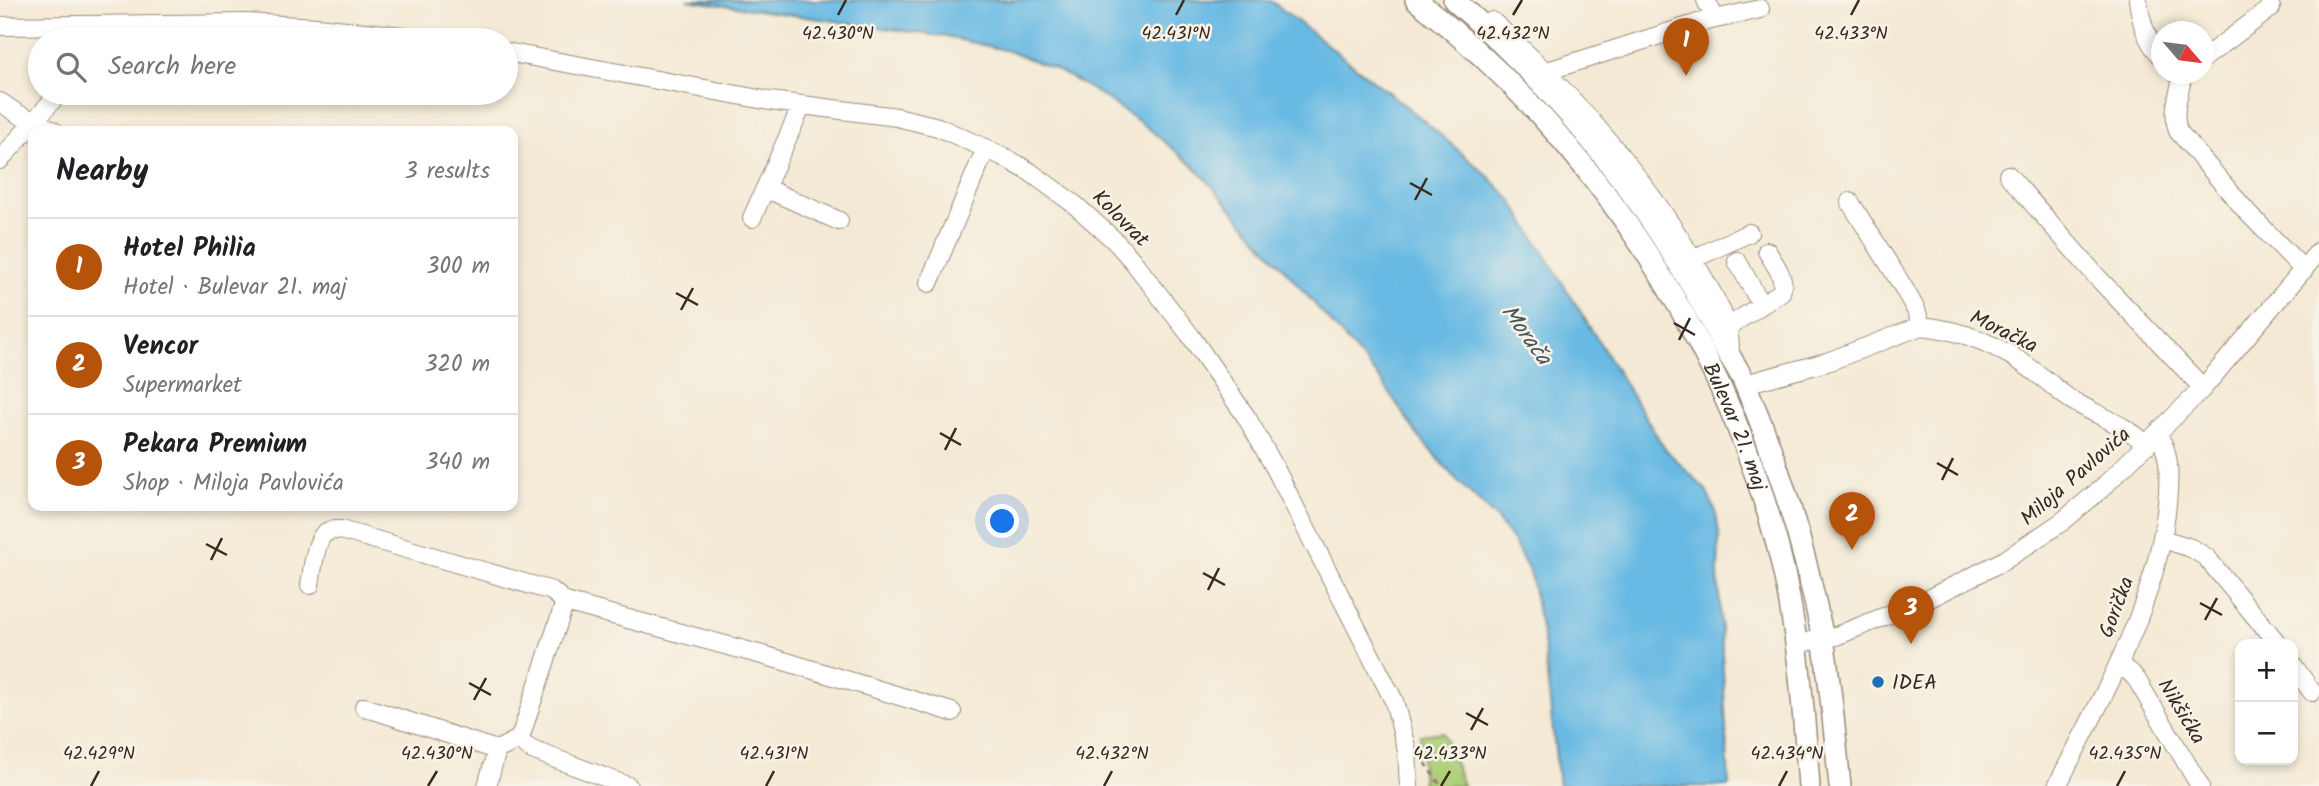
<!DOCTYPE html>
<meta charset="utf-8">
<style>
:root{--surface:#fff;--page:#f6f6f6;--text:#202124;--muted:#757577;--line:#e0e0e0;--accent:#b45309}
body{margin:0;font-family:Kalam,sans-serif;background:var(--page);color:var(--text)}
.controls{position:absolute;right:21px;bottom:21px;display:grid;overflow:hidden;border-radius:14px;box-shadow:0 4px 10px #0003}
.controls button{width:63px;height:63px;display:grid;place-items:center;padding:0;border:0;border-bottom:2px solid var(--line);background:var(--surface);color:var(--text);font:35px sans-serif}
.compass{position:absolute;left:2151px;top:21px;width:63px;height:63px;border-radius:50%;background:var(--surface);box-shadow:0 4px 10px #0003;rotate:118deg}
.you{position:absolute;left:1003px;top:522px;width:24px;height:24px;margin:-18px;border:5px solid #fff;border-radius:50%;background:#1a73e8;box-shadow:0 0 0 10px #1a73e833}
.badge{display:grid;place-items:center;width:46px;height:46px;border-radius:50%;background:var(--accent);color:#fff;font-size:23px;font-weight:700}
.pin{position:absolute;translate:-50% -58px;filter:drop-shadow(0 2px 4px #0008)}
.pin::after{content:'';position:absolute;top:37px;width:24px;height:21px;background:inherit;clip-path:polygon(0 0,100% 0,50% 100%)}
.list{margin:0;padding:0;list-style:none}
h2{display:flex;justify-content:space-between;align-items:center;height:91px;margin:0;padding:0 28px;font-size:30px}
h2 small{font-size:23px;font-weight:400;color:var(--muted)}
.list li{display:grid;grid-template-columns:46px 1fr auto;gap:21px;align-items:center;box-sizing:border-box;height:98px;padding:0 28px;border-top:2px solid var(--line)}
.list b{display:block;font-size:26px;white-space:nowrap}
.list p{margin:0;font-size:23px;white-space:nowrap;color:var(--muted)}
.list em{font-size:23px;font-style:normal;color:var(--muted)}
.icon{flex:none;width:38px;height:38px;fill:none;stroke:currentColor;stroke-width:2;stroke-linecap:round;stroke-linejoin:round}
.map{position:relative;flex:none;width:2319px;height:786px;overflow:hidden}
.search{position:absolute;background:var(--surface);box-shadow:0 4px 10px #0003;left:28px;top:28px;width:490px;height:77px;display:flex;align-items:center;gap:18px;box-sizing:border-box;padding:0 24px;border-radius:38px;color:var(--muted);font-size:26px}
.panel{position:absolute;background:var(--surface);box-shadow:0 4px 10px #0003;left:28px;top:126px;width:490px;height:385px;border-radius:14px}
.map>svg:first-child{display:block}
</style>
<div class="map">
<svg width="2319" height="786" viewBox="0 0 2319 786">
<rect width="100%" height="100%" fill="#f7f3e8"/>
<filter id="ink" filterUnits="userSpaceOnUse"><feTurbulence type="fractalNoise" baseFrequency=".0143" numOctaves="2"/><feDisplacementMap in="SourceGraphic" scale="14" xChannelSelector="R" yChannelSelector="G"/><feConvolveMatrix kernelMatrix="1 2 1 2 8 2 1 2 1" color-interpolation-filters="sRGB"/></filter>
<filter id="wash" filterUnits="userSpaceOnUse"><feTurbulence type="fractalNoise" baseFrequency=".00686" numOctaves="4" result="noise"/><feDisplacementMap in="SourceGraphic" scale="28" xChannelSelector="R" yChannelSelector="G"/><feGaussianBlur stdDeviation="1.57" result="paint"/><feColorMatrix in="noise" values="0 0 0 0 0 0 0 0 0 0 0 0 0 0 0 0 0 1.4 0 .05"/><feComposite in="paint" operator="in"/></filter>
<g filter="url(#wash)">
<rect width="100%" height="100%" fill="#f4e9d4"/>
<!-- green -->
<path fill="#adcf77" stroke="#747c4a" stroke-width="2" d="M1443,732L1463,786H1423L1420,735Z"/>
<!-- water -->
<path fill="#68b9e3" stroke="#527280" stroke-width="2" d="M687,0H1270L1416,114L1488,176L1512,201L1665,449L1705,489L1715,509L1719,534L1718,574L1729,786H1559L1543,638L1530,573L1513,541L1495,517L1453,476L1418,436L1381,380L1197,169L1148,128L1101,95L1055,69L1005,50L947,37Z"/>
</g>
<g filter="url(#ink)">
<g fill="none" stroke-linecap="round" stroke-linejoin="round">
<!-- minor casing -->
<g stroke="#988a79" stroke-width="20">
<path id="minor" d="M1706,0L1715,19
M2138,0C2141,22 2146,41 2162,57
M1492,21C1574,95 1649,180 1703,277C1717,302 1734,327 1729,357
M0,26L246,23L317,27L441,40
M506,52L770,101L897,117L938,127L1002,156L1030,172L1074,204L1115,241L1132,260L1190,335L1247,418L1275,468L1394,701L1407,751L1409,786
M2204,58L2271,8
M1538,74L1698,23L1760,9
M2177,74L2182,79C2178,97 2172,113 2178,131L2248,213L2304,270
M0,102L18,114L54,131
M0,160L59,93
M2008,175L2098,278L2203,388
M765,188L839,221
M1850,202L1902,285L1916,310L1921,326
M752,218L802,105
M1693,259L1749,233
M1737,261L1761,304
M929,283L986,148
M1728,327L1781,292C1787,278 1774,264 1767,251
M1745,384L1827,362L1921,326C1964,330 2005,348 2039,375C2051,383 2061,394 2073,401C2098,416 2126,425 2147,445
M2163,539L2191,548L2206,557L2278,644
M310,585C312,573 315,542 324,534C329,529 335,530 341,530L552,591L565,602L521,735L517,740L497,750L487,786
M565,602L777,659L952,712
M1796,644L1836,636L1930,598L2005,560L2063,521L2101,489L2203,388L2319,251
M2119,664L2131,673L2137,680L2200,786
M2293,665L2312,692
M364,707L497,750
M517,740L532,750L628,786
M2057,786C2104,692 2162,597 2168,491C2169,471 2170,451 2157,434"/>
</g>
<!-- major casing -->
<g stroke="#988a79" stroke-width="24">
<g id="major">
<path id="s1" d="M1416,0C1589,135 1720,332 1777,544C1798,622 1803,706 1809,786"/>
<path d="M1454,0C1566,97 1657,211 1723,344C1730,358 1740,371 1746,386C1780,467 1806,552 1823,639C1831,687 1835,737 1840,786"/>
</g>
</g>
<!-- path -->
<path stroke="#988a79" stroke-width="3.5" stroke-dasharray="5 5" stroke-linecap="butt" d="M1425,763L1441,786"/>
<!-- minor -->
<use href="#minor" stroke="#fff" stroke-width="18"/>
<!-- major -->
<use href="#major" stroke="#fff" stroke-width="21"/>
</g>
</g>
<!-- ticks -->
<path fill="none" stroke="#3b2a1e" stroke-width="2.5" d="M838,15L846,0M1176,15L1184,0M1513,15L1522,0M1851,15L1859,0M1410,183L1432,195M1415,200L1427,178M676,293L698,305M681,310L693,288M1674,323L1695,335M1679,340L1690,318M940,433L961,445M945,450L956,428M1937,463L1958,475M1942,480L1953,458M206,544L227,555M211,560L222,538M1203,573L1225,585M1208,590L1219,568M2200,603L2222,615M2205,620L2217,598M469,683L491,695M474,700L486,678M1466,713L1488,725M1471,730L1483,708M91,786L99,771M428,786L437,771M766,786L774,771M1104,786L1112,771M1441,786L1450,771M1779,786L1787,771M2117,786L2125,771"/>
<!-- markers -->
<circle fill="#1f6fb2" stroke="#f7f3e8" stroke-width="2.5" cx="1878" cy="682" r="7"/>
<g text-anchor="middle" stroke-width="5" stroke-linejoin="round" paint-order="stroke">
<!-- street labels -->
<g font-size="21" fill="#3b2a1e" stroke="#f7f3e8">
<text transform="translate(1121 218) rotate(45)" y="7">Kolovrat</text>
<text transform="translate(2004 331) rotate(26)" y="7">Moračka</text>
<text dy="7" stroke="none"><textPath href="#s1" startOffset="539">Bulevar 21. maj</textPath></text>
<text transform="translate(2075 476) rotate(-41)" y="7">Miloja Pavlovića</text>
<text transform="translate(2116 607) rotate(-69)" y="7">Gorička</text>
<text transform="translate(2182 711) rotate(59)" y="7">Nikšićka</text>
</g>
<!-- poi labels -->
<g font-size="21" fill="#3b2a1e" stroke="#f7f3e8" text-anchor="start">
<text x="1892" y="689">IDEA</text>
</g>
<!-- water labels -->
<g font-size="23" font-style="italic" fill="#485559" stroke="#f7f3e8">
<text transform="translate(1527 334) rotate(54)" y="8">Morača</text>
</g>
</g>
<g font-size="18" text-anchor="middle" fill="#3b2a1e" stroke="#f7f3e8" stroke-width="5" stroke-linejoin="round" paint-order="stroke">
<text x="838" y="39">42.430°N</text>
<text x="1176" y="39">42.431°N</text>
<text x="1513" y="39">42.432°N</text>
<text x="1851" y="39">42.433°N</text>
<text x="99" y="759">42.429°N</text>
<text x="437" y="759">42.430°N</text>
<text x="774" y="759">42.431°N</text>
<text x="1112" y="759">42.432°N</text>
<text x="1450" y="759">42.433°N</text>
<text x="1787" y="759">42.434°N</text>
<text x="2125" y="759">42.435°N</text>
</g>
</svg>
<div class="controls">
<button>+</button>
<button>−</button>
</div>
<svg class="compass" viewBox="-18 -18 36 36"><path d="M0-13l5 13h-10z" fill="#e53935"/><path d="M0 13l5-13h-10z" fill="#757577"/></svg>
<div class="you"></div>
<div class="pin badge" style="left:1686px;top:76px">1</div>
<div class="pin badge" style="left:1852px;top:550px">2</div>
<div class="pin badge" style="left:1911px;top:644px">3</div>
<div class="search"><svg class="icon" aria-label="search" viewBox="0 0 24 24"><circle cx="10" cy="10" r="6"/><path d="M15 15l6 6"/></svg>Search here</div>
<section class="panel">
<h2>Nearby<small>3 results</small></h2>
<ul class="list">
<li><span class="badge">1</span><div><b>Hotel Philia</b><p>Hotel · Bulevar 21. maj</p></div><em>300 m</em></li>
<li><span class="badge">2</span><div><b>Vencor</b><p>Supermarket</p></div><em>320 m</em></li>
<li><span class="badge">3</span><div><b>Pekara Premium</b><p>Shop · Miloja Pavlovića</p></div><em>340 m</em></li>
</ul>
</section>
</div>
